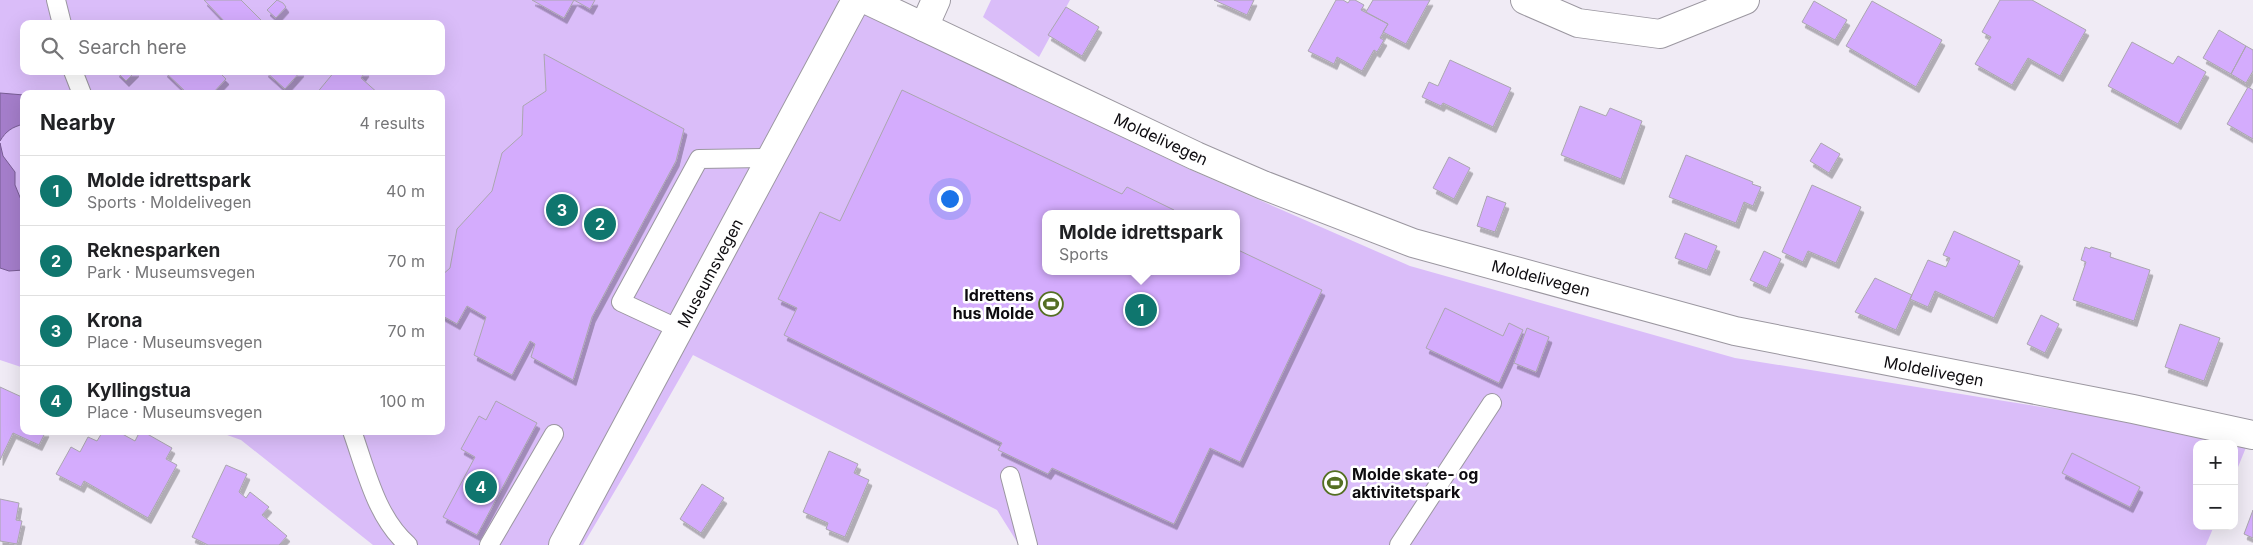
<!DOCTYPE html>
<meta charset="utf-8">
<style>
:root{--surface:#fff;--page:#f2f2f2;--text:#202124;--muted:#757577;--line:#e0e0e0;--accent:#0f766e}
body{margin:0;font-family:Inter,sans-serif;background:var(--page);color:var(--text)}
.controls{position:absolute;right:15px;bottom:15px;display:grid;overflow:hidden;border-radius:10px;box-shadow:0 5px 20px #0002}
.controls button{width:45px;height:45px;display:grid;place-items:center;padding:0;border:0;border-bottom:1px solid var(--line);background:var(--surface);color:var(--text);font:25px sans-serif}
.you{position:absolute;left:949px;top:198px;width:18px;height:18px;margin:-12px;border:4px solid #fff;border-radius:50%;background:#1a73e8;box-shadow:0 0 0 8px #1a73e833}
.badge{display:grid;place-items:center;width:32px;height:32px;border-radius:50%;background:var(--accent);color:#fff;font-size:16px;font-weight:700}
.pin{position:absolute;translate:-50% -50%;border:2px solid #fff;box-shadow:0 1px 5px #0006}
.popup{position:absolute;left:1042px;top:210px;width:198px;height:65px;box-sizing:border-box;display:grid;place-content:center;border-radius:10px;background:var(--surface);filter:drop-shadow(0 1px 4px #0005);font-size:16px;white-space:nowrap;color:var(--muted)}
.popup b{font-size:19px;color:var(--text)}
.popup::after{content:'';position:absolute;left:50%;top:100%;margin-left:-10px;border:10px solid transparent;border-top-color:var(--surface)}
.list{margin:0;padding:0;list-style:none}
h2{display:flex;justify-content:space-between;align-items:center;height:65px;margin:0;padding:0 20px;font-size:21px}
h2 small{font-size:16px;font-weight:400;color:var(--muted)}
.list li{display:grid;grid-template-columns:32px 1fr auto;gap:15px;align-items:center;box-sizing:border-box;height:70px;padding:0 20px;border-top:1px solid var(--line)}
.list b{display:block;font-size:19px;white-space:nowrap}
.list p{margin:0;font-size:16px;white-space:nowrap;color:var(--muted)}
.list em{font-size:16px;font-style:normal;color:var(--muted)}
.icon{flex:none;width:28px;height:28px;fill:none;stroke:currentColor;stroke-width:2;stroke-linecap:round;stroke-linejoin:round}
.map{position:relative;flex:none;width:2253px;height:545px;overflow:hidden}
.search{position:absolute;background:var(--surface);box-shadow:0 5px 20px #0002;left:20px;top:20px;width:425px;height:55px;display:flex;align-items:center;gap:12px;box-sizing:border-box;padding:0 18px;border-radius:10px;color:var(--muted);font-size:19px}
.panel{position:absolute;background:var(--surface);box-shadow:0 5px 20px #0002;left:20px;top:90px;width:425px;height:345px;border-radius:10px}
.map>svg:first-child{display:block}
</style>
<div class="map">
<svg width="2253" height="545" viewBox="0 0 2253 545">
<defs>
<filter id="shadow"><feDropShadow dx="3" dy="5.5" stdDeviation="0" flood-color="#0004"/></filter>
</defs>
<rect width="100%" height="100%" fill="#f0ebf5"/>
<!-- green -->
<path fill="#dabdf9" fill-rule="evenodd" d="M0,0H837L1193,171L1410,266L1735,358L2249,440L2234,477V444H2197V526H2214L2206,545H1019L997,510L693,355L632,462L583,545H373L241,440L216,431H441V94H24V368L0,360ZM24,24H441V71H24ZM1046,214H1236V271H1046Z
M991,0H1070L1039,57L983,17Z"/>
<!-- water -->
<path fill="#a57ecb" stroke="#775c93" d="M0,93L24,95V124C12,127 6,131 0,141Z
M0,143L3,156L15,172V185L24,207V270L9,271L0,268Z"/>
<!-- building -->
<path fill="#d4acfd" stroke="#aaa6af" filter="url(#shadow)" d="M204,0H241L262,21L260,24H227Z
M277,0L283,3L286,7L276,18L267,10Z
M532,0H595L590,9L574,0L564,18Z
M1214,0H1254L1247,15Z
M1336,0H1343L1348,3L1350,0H1355L1364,5L1361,10L1388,24L1380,38L1384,40L1377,52L1374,50L1362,71L1337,57L1334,64L1308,51Z
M1373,0H1430L1406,44L1383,32L1388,24L1366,12Z
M2000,0H2032L2086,30L2060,76L2028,58L2012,85L1975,64L1991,37L1982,32Z
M1814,1L1847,20L1835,40L1802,22Z
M1872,1L1942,40L1916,87L1846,46Z
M1066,7L1099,27L1082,56L1048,35Z
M2219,30L2246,46L2231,74L2203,58Z
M2132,42L2173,64L2178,56L2206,72L2178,124L2108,86Z
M2246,46L2253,50V71L2246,83L2231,74Z
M544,54L684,129L676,161L592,317L573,380L531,357L535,344L530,341L512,375L474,355L486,317L467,306L457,324L441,315V276L450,268L457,229L492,191L502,153L522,135L523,106L546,91Z
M1450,60L1511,88L1493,127L1443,103L1441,106L1422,97L1429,82L1438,86Z
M116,71H136L126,81Z
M164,71H218L226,79L212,94H188Z
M265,71H301L285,89Z
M335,71H366L361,78L379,94H316Z
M2248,87L2253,90V139L2227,124Z
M902,90L1122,194L1127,187L1174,210L1172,214H1046V271H1236V249L1322,290L1240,462L1210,448L1174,524L1052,468L1048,474L998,450L1002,443L784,335L797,308L778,299L820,212L840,221Z
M1580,106L1606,116L1610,108L1642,121L1621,179L1561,155Z
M1821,143L1840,154L1829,173L1810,161Z
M1686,155L1753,182L1752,184L1761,187L1753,206L1744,202L1736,223L1669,197Z
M1449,157L1470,168L1454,199L1433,188Z
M1812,185L1861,207L1836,263L1808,251L1803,262L1782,252Z
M1487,196L1506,203L1495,232L1477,226Z
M1954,231L2020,261L1994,318L1935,291L1928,307L1910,299L1928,260L1946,267L1950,258L1943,255Z
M1685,233L1717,246L1707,270L1675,258Z
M2085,247L2090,249L2091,247L2111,253L2110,257L2150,270L2134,321L2073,300L2086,262L2081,260Z
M1764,251L1781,259L1767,288L1750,280Z
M1875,278L1912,295L1896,330L1855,312Z
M1445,308L1503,336L1509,323L1523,330L1499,383L1426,348Z
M2041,315L2059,324L2045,353L2027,344Z
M2180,324L2220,338L2204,381L2165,367Z
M1527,328L1549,337L1536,372L1514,363Z
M0,387L24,398V431H46L39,445L13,433L0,460Z
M496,401L537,423L477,535L443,517L475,457L461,449L479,416L486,420Z
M103,431H117L135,441L140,431H142L172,448L166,459L177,465L148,518L84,481L81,487L56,474L71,447L80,452L88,437L97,441Z
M829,451L858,464L854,473L869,480L845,537L826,529L828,523L803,512Z
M2072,453L2140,487L2130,507L2062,473Z
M226,465L247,474L239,492L246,498L250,492L269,507L262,515L287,536L279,545H208L192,537Z
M702,484L724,498L701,533L680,519Z
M0,499L19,503L16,520L22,521L17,544L0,541Z
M2253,510V538L2244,534Z"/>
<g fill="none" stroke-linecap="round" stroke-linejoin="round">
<!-- service casing -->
<g stroke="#9b97a0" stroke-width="20">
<path id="service" d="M56,0L62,24
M73,71L82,94
M679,329L621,302L699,159L772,158
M352,431C366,470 376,517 408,545
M1010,476L1028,545
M489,545L554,434
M1399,545L1492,403"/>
</g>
<!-- minor casing -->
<g stroke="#9b97a0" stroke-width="30">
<path id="minor" d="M1525,0L1578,23L1660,34L1745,0
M924,27L936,0
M563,545L856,0"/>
</g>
<!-- secondary casing -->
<g stroke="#9b97a0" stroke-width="30">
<path id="secondary" d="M867,0L1196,156L1263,185L1413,243L1735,331L2133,409L2253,435"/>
</g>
<!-- service -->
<use href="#service" stroke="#fff" stroke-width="18"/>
<!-- minor -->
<use href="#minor" stroke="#fff" stroke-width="28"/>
<!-- secondary -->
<use href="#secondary" stroke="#fff" stroke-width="28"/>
</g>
<!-- icons -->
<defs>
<g id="stadium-ring" transform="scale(1.25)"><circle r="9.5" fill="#fff" stroke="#546f22" stroke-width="1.5"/><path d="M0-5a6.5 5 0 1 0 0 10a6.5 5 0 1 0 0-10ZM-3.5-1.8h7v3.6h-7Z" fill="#546f22"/></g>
</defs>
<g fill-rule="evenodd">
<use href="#stadium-ring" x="1051" y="304"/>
<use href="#stadium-ring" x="1335" y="483"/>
</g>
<g text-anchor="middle" stroke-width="5" stroke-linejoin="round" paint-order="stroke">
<!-- street labels -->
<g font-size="16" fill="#0d0b0f" stroke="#fff">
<text transform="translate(1161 139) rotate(25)" y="6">Moldelivegen</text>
<text transform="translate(710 273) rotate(-62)" y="6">Museumsvegen</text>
<text transform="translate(1541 278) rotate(15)" y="6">Moldelivegen</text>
<text transform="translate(1934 371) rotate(11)" y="6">Moldelivegen</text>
</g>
<!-- poi labels -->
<g font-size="16" font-weight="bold" fill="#0d0b0f" stroke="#fff" text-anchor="end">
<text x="1034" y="301">Idrettens<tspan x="1034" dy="18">hus Molde</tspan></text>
<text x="1352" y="480" text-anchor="start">Molde skate- og<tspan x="1352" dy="18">aktivitetspark</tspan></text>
</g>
</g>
</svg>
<div class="controls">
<button>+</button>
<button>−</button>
</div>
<div class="you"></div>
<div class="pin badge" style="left:1141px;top:310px">1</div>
<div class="popup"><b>Molde idrettspark</b>Sports</div>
<div class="pin badge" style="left:600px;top:224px">2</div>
<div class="pin badge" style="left:562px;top:210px">3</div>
<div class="pin badge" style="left:481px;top:487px">4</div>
<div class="search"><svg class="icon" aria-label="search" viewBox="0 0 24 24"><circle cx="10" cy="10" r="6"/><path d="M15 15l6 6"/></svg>Search here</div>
<section class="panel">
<h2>Nearby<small>4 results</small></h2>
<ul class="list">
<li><span class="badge">1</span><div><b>Molde idrettspark</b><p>Sports · Moldelivegen</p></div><em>40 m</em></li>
<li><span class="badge">2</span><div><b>Reknesparken</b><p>Park · Museumsvegen</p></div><em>70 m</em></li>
<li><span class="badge">3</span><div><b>Krona</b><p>Place · Museumsvegen</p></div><em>70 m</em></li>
<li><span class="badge">4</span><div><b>Kyllingstua</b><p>Place · Museumsvegen</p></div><em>100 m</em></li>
</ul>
</section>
</div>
